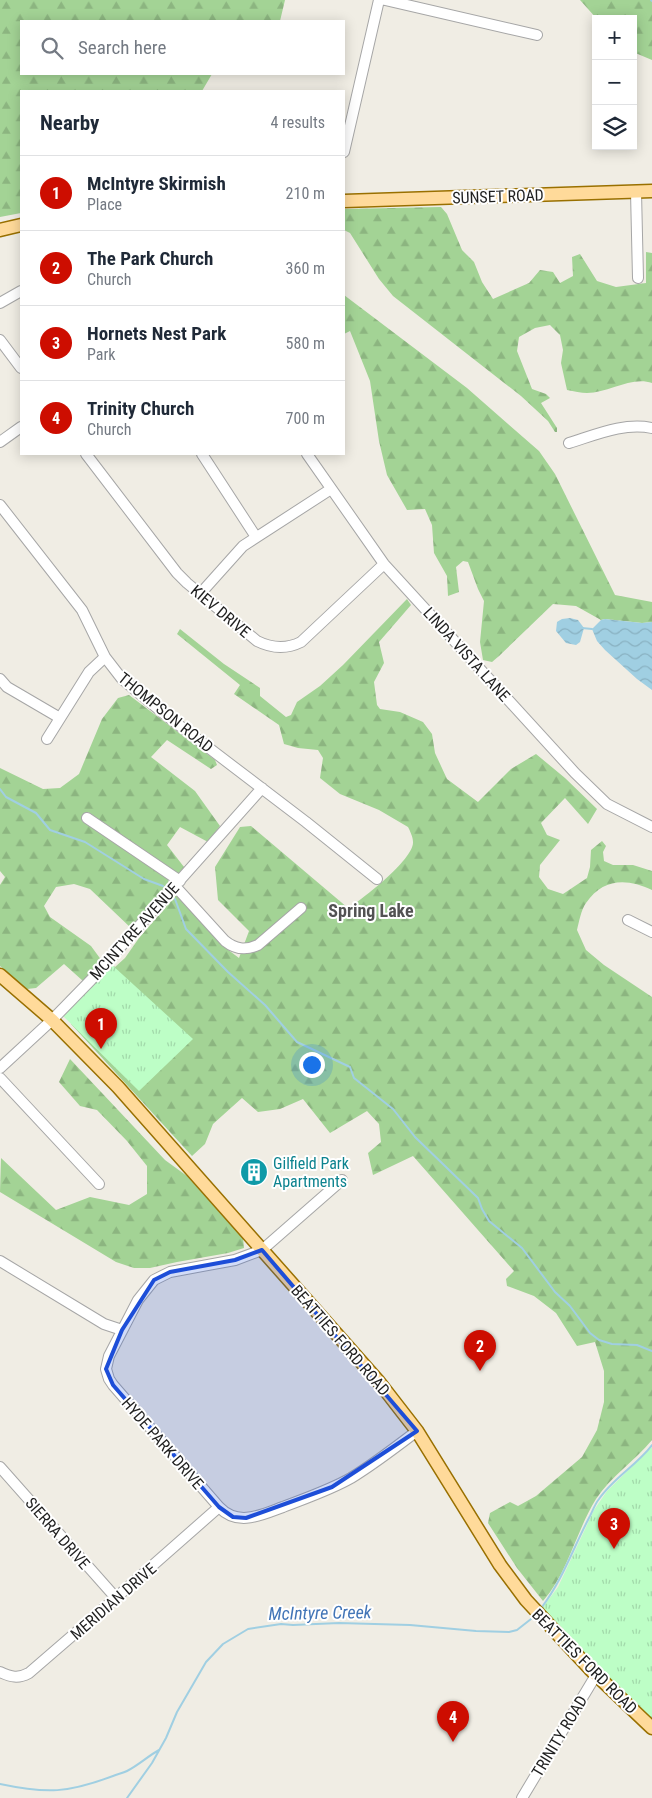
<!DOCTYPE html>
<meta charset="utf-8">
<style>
:root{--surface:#fff;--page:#f6f6f7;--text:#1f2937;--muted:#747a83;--line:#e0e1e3;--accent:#cd0d00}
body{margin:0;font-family:"Roboto Condensed",sans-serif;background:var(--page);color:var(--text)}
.controls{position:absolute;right:15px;top:15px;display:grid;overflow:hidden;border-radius:0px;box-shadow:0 2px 12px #0003}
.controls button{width:45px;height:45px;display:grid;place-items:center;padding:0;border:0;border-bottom:1px solid var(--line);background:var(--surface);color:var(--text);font:25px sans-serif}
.you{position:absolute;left:311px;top:1064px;width:18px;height:18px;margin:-12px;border:4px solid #fff;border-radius:50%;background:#1a73e8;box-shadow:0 0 0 8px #1a73e833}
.badge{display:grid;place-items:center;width:32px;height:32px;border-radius:50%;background:var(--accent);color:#fff;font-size:16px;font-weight:700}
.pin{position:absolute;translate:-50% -41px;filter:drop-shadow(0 1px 2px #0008)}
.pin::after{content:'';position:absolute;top:26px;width:18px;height:15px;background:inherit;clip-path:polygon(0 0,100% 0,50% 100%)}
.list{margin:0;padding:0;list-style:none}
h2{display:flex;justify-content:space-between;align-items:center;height:65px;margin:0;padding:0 20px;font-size:21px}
h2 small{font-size:16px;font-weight:400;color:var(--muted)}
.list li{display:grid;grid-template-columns:32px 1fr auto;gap:15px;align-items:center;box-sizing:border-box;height:75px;padding:0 20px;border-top:1px solid var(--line)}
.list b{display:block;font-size:19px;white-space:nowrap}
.list p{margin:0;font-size:16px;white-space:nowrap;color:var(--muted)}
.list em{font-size:16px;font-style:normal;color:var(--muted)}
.icon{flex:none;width:28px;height:28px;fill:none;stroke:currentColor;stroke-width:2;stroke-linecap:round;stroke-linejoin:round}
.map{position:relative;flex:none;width:652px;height:1798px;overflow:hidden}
.search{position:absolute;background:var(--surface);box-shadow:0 2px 12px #0003;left:20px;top:20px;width:325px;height:55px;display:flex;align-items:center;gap:12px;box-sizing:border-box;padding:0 18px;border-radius:0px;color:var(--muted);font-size:19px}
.panel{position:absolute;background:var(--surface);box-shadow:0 2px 12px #0003;left:20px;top:90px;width:325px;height:365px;border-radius:0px}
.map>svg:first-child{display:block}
</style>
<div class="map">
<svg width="652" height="1798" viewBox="0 0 652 1798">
<defs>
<pattern id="forest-firs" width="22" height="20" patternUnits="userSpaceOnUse" patternTransform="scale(1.25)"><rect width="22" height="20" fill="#a3d395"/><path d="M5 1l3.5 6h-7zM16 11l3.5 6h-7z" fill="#8cb580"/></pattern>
<pattern id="park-tufts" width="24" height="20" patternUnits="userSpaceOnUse" patternTransform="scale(1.25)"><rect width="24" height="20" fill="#bdfec6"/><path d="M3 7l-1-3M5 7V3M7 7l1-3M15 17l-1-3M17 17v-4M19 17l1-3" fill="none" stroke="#a2d9aa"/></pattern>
<pattern id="water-waves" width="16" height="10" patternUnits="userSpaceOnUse" patternTransform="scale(1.25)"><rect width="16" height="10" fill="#a0cfe2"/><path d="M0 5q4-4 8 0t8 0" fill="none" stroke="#89b1c1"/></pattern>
</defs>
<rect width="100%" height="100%" fill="#f0ede4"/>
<!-- forest -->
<path fill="url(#forest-firs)" d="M0,0H285L280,21H21V74H212L202,91H21V213L0,217Z
M580,0H652V60L633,52V19H597Z
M441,207L447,214L462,250L474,262L482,282L493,299L529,283L540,270L553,272L560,283L573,276L572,257L580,254L597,281L616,287L646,283V252L652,253V383C631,376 609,393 587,393C581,393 574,391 567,390L561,363L563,350L560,335L550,325L535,328L519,337L517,351L532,389L546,394L550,398L541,403L557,428V432H555L548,421L521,396L393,296L379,279L350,233L344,230V209Z
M344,295L467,388L539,451L555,474L615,595L652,602V622L642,623L605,619L601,620L576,606L553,604L499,656L492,662L483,660L480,642L484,601L478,589L468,562L463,561L456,567L459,592L448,596L447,576L434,553L432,525L425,509L407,510L387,475L379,441L370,381L350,331L344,334Z
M407,599L411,605L379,642L384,663L374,682L377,705L380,709L400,712L423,722L432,734L435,753L447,779L478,802L511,769L536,754L565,778L597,809L588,824L565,798L541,823L547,835L560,840L540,865L539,877L548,889L563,894L587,878L590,867L591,850L602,841L606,846L603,852L604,861L613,865H633L652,871V890C627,878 603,878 586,903C581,910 579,922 577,930L586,950L604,965L652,997V1440C635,1461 611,1476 596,1499C576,1531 568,1573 543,1601L517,1568L488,1523L490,1513L510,1502L518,1506L536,1496L582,1457L597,1430L604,1402V1371L595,1342L577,1346L556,1313L534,1296L507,1286L506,1279L514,1271L413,1156L373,1175L368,1153L381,1142L379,1124L367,1111L330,1133L303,1099L280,1109L258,1112L242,1098L213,1124L205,1144L192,1156L71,1024L114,966L115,967L125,958L139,938L178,893L223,946L239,958L249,931L218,900L215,867L240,827L251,826L348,908C362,900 414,859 413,842C413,837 410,831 408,827L379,810L340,794L320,778L323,758L318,750L298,748L284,744L279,725L234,694L240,685L177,634L180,629L224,664L260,688V696L286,717L291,715L297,702L320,686L343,665Z
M129,695L215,760L217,765L211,769L167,740L151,757L195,791L220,826L208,842L180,827L167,845L184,867L178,874L88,812L82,821L168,878L169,885L132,929L90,889L74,884L56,887L44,906L50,917L91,946L102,961L83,981L64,964L36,988L27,989L0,966V885L5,877L0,871V768L43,789L60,788L79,774L102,719L118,698Z
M70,1059L165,1160L187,1176L243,1238L244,1248L228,1253L177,1262L150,1268H134L116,1262L0,1192L1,1158L56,1210L90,1197L129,1205L147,1194V1166L127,1141L97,1110L80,1106L59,1082Z"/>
<!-- park -->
<path fill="url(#park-tufts)" d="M111,964L193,1039L139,1091L62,1015Z
M652,1447V1723L540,1611L558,1587L594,1510L607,1491Z"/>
<!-- water -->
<path fill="url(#water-waves)" d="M570,618L578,620L584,628L580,642L576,645L566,643L556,631L557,622L562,619Z
M605,619L642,623L652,622V690L637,679L605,650L597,641L592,629L601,620Z"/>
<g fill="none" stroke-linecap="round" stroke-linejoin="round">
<!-- stream -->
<path stroke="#a0cfe2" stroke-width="2" d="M651,0L652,1
M582,628L592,629
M0,789L6,797L36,813L50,830L85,842L144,879L163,886
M175,899L186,929L228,972L265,1005L297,1042L350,1067L354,1078L393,1109L415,1137L478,1198L482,1209L489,1221L522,1248L555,1292L570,1306L590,1333L599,1340L612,1344L637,1345L652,1351
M542,1607C563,1579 574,1546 590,1516C593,1510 595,1504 599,1499C613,1478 637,1465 652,1445
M0,1784C47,1794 68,1793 113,1776C118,1774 123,1773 127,1771C139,1765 148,1756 159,1750
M127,1798L152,1763L166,1738L177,1712L206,1662L223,1644L248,1629L281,1624L293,1625L339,1623L410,1625L476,1631L509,1632L517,1630L531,1619"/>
<!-- minor casing -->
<g stroke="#a6a6a6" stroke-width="12">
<path id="minor" d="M385,0L537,35
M344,152L379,0
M636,192L638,278
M0,303L21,291
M0,340L21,368
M0,442L21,427
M569,443C595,435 624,422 652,428
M86,454L177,573L187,583L257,641C271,648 285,650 301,642L384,564
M202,454L256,537
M307,454L384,564L575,773L607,804L652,827
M0,505L82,610L105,657L122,679L163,713L306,822L377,879
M200,594L243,546L331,489
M0,679L7,687L60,718
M47,739L89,672L105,657
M87,818L180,881
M175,886L225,941C235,949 245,951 258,945L301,908
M628,920L652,932
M0,1068L52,1020L91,980L262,788
M0,1078L99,1184
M342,1180L262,1250L235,1260L170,1272L154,1280L138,1300L109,1356L106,1369L109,1379L113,1385L219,1507C238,1527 261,1515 283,1507C306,1498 330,1490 351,1478C374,1464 396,1447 417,1431
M0,1261L104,1324L122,1330
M0,1467L116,1598
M0,1672C11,1677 18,1679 29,1673L102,1610L219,1507
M522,1798L596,1675"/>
</g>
<!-- major casing -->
<g stroke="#997000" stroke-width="15">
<path id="major" d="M344,201L652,191
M0,230L21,225
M0,975L52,1020L118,1087L379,1382L417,1431L500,1565L526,1600L590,1669L652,1728"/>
</g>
<!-- minor -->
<use href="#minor" stroke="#fff" stroke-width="10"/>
<!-- major -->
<use href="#major" stroke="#ffda9a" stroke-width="12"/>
</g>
<!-- marked area -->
<path fill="#1d4ed8" fill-opacity="0.2" stroke="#1d4ed8" stroke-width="4" stroke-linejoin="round" d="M262,1250L417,1431L332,1487L246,1518L233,1517L219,1507L113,1385L106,1369L122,1330L154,1280L170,1272L235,1260Z"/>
<!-- icons -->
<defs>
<g id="building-disc" transform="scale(1.4375)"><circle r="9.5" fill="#0f9aa8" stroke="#fff"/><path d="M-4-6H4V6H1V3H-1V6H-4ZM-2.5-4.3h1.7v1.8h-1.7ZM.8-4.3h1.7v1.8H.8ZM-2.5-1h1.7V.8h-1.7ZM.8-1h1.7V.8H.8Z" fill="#fff"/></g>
</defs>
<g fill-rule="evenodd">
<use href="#building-disc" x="254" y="1172"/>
</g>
<g text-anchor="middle" stroke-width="4" stroke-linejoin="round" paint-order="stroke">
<!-- street labels -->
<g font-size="16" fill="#1f1f1f" stroke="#fff">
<text transform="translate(498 196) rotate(-2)" y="6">SUNSET ROAD</text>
<text transform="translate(221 611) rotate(40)" y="6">KIEV DRIVE</text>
<text transform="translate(467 654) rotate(48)" y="6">LINDA VISTA LANE</text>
<text transform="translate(166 712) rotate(39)" y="6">THOMPSON ROAD</text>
<text transform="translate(134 931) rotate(-48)" y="6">MCINTYRE AVENUE</text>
<text transform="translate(341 1340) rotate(49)" y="6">BEATTIES FORD ROAD</text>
<text transform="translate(163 1443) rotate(49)" y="6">HYDE PARK DRIVE</text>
<text transform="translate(58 1533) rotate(49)" y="6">SIERRA DRIVE</text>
<text transform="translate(113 1601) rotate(-41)" y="6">MERIDIAN DRIVE</text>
<text transform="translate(585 1661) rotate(45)" y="6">BEATTIES FORD ROAD</text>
<text transform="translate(559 1736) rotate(-59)" y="6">TRINITY ROAD</text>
</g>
<!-- culture labels -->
<g font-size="16" fill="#0d838f" stroke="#fff" text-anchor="start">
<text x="273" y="1169">Gilfield Park<tspan x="273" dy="18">Apartments</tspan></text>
</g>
<!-- neighbourhood labels -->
<g font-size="18" font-weight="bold" fill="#525252" stroke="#fff">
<text x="371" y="917">Spring Lake</text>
</g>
<!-- water labels -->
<g font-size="18" font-style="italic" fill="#4275b7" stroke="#fff">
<text transform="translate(320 1613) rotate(-1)" y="6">McIntyre Creek</text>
</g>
</g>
</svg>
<div class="controls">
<button>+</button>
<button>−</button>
<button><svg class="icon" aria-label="layers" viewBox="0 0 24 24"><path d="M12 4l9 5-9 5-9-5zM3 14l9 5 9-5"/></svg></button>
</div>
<div class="you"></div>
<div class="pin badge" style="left:101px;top:1049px">1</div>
<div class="pin badge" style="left:480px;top:1371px">2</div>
<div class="pin badge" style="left:614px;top:1549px">3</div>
<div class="pin badge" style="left:453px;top:1742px">4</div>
<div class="search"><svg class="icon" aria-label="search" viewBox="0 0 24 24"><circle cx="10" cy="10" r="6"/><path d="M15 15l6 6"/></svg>Search here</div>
<section class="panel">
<h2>Nearby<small>4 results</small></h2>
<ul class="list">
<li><span class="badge">1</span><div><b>McIntyre Skirmish</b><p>Place</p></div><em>210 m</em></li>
<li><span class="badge">2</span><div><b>The Park Church</b><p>Church</p></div><em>360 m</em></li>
<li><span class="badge">3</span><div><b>Hornets Nest Park</b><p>Park</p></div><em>580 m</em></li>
<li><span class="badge">4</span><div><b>Trinity Church</b><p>Church</p></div><em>700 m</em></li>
</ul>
</section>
</div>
